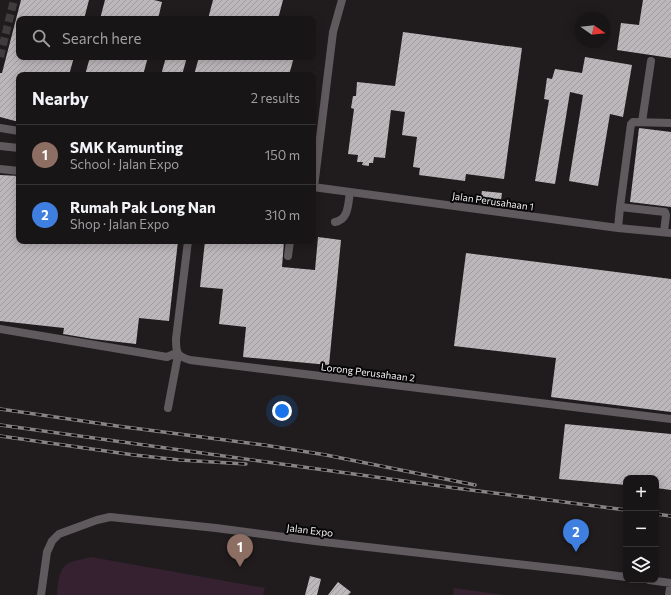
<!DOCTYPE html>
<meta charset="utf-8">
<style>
:root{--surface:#181516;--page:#252223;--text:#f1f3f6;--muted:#9f9fa1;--line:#363435;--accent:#59cebe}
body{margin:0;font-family:Commissioner,sans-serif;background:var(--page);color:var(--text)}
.controls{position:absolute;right:12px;bottom:12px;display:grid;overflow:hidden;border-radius:8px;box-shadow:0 2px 10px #0003}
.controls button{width:36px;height:36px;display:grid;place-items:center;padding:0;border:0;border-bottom:1px solid var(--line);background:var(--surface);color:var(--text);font:20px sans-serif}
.compass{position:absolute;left:575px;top:12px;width:36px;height:36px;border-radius:50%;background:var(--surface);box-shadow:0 2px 10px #0003;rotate:104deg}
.you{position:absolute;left:282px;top:411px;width:14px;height:14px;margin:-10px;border:3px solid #fff;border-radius:50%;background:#1a73e8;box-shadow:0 0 0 6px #1a73e833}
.badge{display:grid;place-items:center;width:26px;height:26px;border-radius:50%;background:var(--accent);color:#fff;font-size:13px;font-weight:700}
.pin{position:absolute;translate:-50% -33px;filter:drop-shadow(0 1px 2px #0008)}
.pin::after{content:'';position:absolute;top:21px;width:14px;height:12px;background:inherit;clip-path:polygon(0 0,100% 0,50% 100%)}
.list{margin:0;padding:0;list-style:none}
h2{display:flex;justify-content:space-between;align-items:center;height:52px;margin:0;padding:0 16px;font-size:17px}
h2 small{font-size:13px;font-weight:400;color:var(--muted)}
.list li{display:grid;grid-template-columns:26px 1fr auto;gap:12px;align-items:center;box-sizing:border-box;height:60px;padding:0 16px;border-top:1px solid var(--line)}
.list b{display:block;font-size:15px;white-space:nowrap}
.list p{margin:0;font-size:13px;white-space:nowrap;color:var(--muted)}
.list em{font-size:13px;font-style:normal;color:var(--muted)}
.icon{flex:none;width:22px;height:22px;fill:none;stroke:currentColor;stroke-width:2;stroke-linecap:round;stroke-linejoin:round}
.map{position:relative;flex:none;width:671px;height:595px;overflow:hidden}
.search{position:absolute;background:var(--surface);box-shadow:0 2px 10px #0003;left:16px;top:16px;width:300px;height:44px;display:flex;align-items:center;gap:10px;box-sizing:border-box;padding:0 14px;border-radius:8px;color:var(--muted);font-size:15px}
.panel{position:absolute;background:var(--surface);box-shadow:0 2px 10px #0003;left:16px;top:72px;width:300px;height:172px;border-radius:8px}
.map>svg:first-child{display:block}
</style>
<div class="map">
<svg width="671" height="595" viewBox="0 0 671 595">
<defs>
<pattern id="building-hatch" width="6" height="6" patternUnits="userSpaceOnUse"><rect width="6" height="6" fill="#bcb7ba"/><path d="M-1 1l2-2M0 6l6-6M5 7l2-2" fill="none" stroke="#9f9b9e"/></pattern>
</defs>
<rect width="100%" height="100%" fill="#201c1e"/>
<!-- park -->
<path fill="#362130" d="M91,557L265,588L263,595H57C58,585 58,568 69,563C76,560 84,559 91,557Z
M454,588L504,595H453Z"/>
<!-- building -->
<path fill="url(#building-hatch)" d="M21,0H89L84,19H19V57H74L69,75H19V122L0,117V73H2Z
M105,0H154L162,2L158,19H100Z
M213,0H283L278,19H208Z
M643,0H671V58L617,50L621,23L639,25Z
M403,32L522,48L504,179L466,174L465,181L419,175L420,168L413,167L417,137L402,135L405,112L391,110L385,158L374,157L373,163H369V166L362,165L363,162H357L358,155L348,154L354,109L351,108L353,96H356L357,82L395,86Z
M90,57H148L143,75H85Z
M166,57H187L182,75H161Z
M199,57H294L289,75H194Z
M585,57L632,65L623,117L610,114L598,186L569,181L583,95L570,92L555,184L535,181L549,100L544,99L547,78L552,79L555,69L582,73Z
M639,128L671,132V207L630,202Z
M0,175L19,176V241H178L169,321L139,318L136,344L93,339L63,334L64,328L0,321Z
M482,191L502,193L501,200L481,197Z
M318,237L341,240L329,365L243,357L246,327L219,324L223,289L200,287L205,241H284L282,267L315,270Z
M466,253L671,279V412L551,397L556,358L454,346Z
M565,424L671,434V490L656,488V478H626V485L559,479Z
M310,576L321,579L317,595H305Z
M338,582L351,592L348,595H328Z"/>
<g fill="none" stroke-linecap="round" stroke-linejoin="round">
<!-- minor-tunnel -->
<path stroke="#403c3e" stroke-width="8" stroke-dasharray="8 4" stroke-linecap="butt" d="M0,57L14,0"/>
<!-- minor -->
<path stroke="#605a5e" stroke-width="8" d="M642,122L651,61
M0,128L19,131
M0,146L19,148
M0,169L19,171
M313,187L618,228L671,233
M314,187L333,32L342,0
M620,207L631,124L633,122L671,123
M335,222C349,220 348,203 350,192
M618,228L620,207L665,212L666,215L664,232
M188,241L176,339C176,352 176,356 190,360L671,419
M288,256L290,241
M0,329L167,357L174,354L177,352
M168,408L178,355
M649,580L671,583
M41,595L47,552L52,541L59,534L97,520L110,517L216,528L315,541L579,571L626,577
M669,595L671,583"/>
<!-- rail casing -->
<g stroke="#878385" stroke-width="3.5">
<path id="rail" d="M0,409L117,426L264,445L326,455L475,485
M0,425L455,488L626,510
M0,436L134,455L180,460L246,464
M656,514L671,516"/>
</g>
<!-- rail -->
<use href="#rail" stroke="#080708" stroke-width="2" stroke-dasharray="6" stroke-linecap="butt"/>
</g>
<g text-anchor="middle" stroke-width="4" stroke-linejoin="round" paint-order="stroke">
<!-- street labels -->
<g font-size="10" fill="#f2eff0" stroke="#080708">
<text transform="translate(493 201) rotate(8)" y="4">Jalan Perusahaan 1</text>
<text transform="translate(368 372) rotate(7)" y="4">Lorong Perusahaan 2</text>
<text transform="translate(310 530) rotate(7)" y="4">Jalan Expo</text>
</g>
</g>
</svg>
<div class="controls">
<button>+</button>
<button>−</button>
<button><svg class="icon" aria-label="layers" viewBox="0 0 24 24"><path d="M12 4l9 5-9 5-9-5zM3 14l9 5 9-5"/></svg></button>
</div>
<svg class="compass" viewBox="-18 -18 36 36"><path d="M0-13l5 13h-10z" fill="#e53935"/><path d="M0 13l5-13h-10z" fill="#9f9fa1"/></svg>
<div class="you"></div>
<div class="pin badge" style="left:240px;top:567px;background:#8d6e63">1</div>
<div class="pin badge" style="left:576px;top:552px;background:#3f7fe0">2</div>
<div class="search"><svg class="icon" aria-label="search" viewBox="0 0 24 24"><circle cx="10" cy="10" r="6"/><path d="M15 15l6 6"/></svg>Search here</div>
<section class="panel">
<h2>Nearby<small>2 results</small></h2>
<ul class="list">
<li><span class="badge" style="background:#8d6e63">1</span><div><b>SMK Kamunting</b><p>School · Jalan Expo</p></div><em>150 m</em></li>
<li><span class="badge" style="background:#3f7fe0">2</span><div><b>Rumah Pak Long Nan</b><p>Shop · Jalan Expo</p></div><em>310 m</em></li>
</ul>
</section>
</div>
